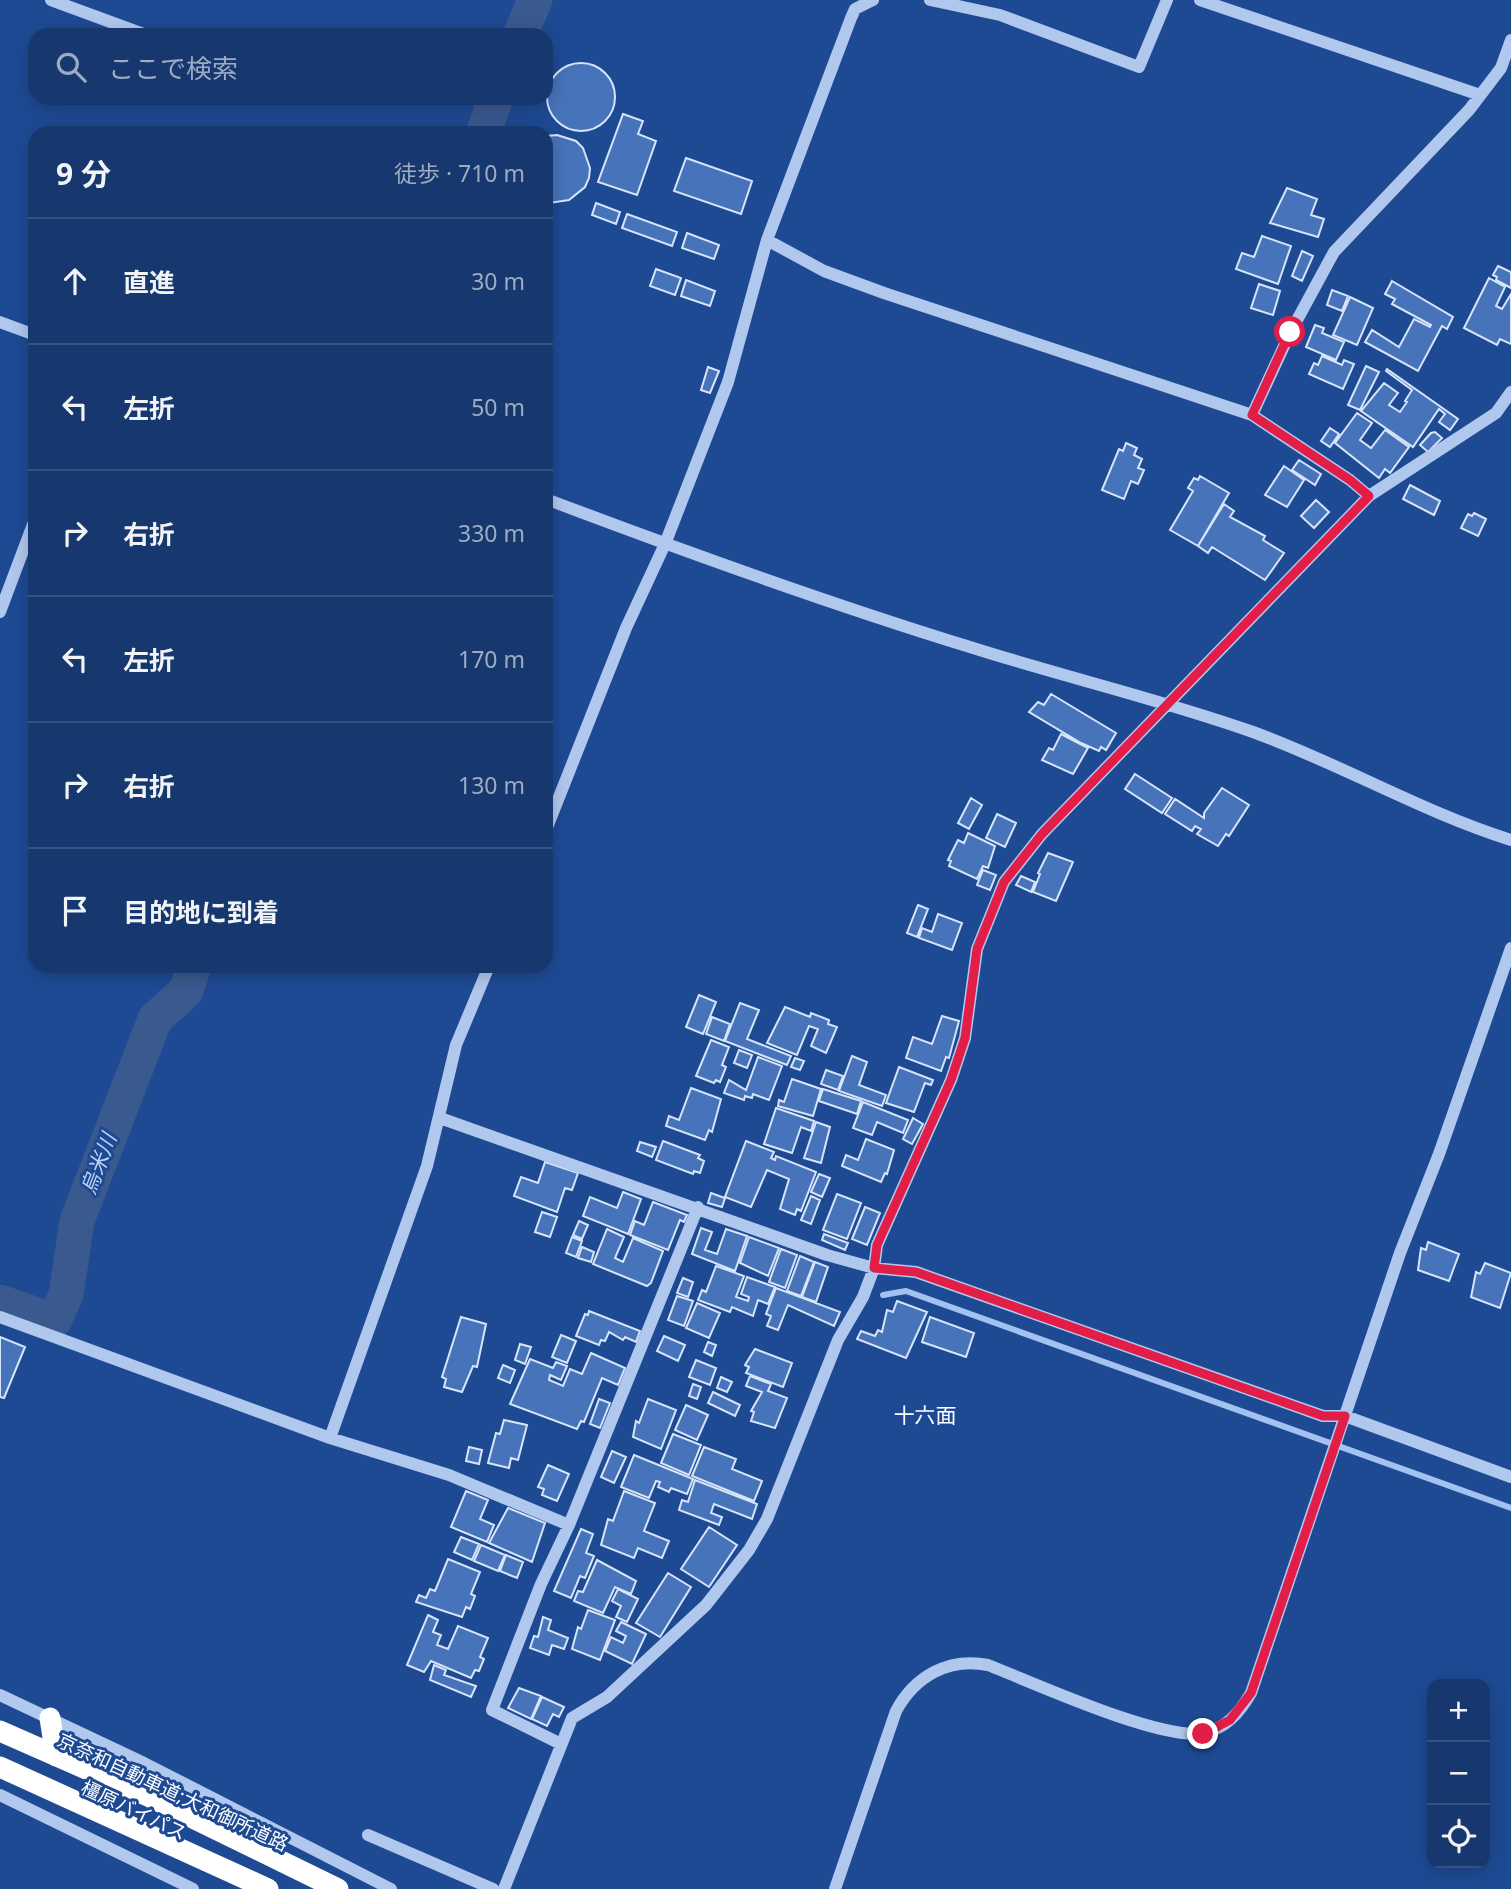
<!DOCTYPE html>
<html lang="ja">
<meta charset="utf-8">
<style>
:root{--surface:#16386f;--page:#234377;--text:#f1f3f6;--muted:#9eacc3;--line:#355282}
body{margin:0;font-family:"Noto Sans","Noto Sans JP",sans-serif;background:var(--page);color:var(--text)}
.controls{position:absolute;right:21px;bottom:21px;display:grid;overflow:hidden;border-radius:14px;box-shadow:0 4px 18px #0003}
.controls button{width:63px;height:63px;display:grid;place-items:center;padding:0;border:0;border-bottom:2px solid var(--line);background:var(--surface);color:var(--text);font:35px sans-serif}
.stop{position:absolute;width:21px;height:21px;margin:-16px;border:5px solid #e11d48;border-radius:50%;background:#fff}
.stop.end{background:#e11d48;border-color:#fff;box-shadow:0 2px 7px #0008}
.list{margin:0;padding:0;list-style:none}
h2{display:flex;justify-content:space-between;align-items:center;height:91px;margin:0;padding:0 28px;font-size:30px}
h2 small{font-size:23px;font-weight:400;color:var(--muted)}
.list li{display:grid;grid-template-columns:46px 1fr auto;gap:21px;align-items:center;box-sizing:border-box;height:126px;padding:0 28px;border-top:2px solid var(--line)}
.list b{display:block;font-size:26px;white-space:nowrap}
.list em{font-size:23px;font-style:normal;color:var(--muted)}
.icon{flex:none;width:38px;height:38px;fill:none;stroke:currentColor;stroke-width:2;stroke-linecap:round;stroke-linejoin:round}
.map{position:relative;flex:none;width:1511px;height:1889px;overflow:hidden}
.search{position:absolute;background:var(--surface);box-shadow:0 4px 18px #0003;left:28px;top:28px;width:525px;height:77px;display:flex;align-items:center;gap:18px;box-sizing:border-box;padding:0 24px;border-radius:21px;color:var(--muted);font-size:26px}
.panel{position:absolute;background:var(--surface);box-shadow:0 4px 18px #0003;left:28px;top:126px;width:525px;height:847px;border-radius:21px}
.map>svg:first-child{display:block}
</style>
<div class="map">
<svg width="1511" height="1889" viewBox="0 0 1511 1889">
<rect width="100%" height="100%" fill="#1e4a94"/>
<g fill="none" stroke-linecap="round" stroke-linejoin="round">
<!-- stream -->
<path stroke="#a4c2f0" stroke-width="6" d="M883,1295L906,1291L1511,1508"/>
<!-- river -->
<path stroke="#3a598f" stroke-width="35" d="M520,35L535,0
M483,133L496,98
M0,1302L54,1321L66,1295L77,1221L155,1019L186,991L194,966"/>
</g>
<!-- building -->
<path fill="#4773ba" stroke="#d7e5fa" stroke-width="2" d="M547 97a34 34 0 1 1 68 0a34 34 0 1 1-68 0Z
M623,114L643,121L638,134L656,141L637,195L598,182Z
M557,135L576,141L583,148L590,168L589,178L585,187L569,200L549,203L546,202V136Z
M686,158L752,181L741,214L674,191Z
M1287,188L1317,199L1311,215L1324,219L1318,237L1270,223Z
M596,203L620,212L616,224L592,215Z
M627,214L677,232L672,246L622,228Z
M687,233L719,245L714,259L682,248Z
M1262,236L1291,246L1278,284L1236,269L1242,253L1254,257Z
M1302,251L1313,256L1302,281L1292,276Z
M1498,266L1511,272V288L1496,280L1497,277L1493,275Z
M656,269L681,278L675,295L650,286Z
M1489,278L1505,287L1496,306L1502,309L1511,294V344L1500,339L1497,345L1464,328Z
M686,280L715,291L710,306L681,296Z
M1392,281L1453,317L1447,329L1442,326L1418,371L1365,342L1372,330L1399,347L1414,319L1430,327L1431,325L1392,304L1395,299L1385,294Z
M1259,284L1280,291L1273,315L1251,308Z
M1332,290L1348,296L1342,311L1327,305Z
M1350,297L1373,308L1357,345L1333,335Z
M1315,325L1324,328L1322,333L1344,342L1336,360L1306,347Z
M1322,356L1342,365L1344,360L1354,364L1343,389L1309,374L1314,363L1318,365Z
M1366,366L1379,372L1360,410L1348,405Z
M708,367L719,371L710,393L701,390Z
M1387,369L1458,419L1450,430L1439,422L1445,414L1439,409L1413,447L1361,411L1384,383L1398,393L1389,405L1400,412L1407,402L1405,401L1412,390L1386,371Z
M1357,413L1372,423L1360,440L1371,448L1385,430L1409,447L1390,473L1385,469L1379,478L1335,443Z
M1330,428L1339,434L1330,447L1321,441Z
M1435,432L1442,438L1428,452L1420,445L1431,433Z
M1126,443L1137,448L1134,455L1142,459L1138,468L1144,470L1138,484L1131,481L1124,499L1102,490L1119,449L1123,451Z
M1299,460L1321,474L1315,485L1292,470Z
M1284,466L1304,480L1287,507L1265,495Z
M1200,476L1229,493L1198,546L1170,530L1193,491L1188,488L1194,478L1198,480Z
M1410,485L1440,501L1434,515L1403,499Z
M1316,500L1329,512L1314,528L1301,516Z
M1224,504L1234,511L1230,517L1265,536L1263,540L1284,553L1265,580L1212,547L1208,553L1198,546Z
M1474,513L1486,519L1478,536L1461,528L1468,514L1472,516Z
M1051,694L1116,733L1106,750L1101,747L1099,751L1081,743L1029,712L1038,702L1044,705Z
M1061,734L1088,748L1073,774L1042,760L1049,748L1053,750Z
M1135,774L1172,798L1162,813L1125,789Z
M1222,788L1249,805L1229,836L1226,834L1218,846L1197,834L1201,829L1195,826L1192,831L1165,814L1175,799L1204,818V813Z
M971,798L982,805L969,829L958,823Z
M997,814L1016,823L1005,847L986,838Z
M968,833L995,846L988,868L983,866L977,879L949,866L951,861L948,860L958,840L964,843Z
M1048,853L1073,862L1056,901L1033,892L1040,874L1038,873Z
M983,870L996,875L990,890L977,885Z
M1021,876L1035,882L1031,892L1016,885Z
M918,905L928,909L917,937L907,933Z
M938,914L962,923L952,950L919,938L922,928L932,932Z
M699,995L716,1002L703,1034L686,1027Z
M740,1003L759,1010L747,1039L791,1056L787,1065L725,1041Z
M785,1007L810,1017L811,1013L829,1020L828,1024L837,1027L826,1053L811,1046L818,1029L809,1026L797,1055L767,1043Z
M942,1016L959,1021L949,1058L946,1057L941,1071L906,1058L913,1037L932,1044Z
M712,1017L730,1024L724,1041L706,1034Z
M711,1040L729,1047L722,1065L726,1067L720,1082L716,1080L714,1083L696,1076Z
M739,1050L752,1055L747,1068L734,1063Z
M852,1056L867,1062L859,1085L886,1095L882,1106L839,1091Z
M758,1057L782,1066L769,1100L753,1094L752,1098L745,1096L744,1100L724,1093L729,1080L746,1090Z
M795,1058L804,1061L800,1070L791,1067Z
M899,1067L933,1080L931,1085L925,1083L914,1112L886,1103Z
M826,1070L843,1076L838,1090L821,1084Z
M792,1079L821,1089L813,1116L778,1106L779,1100L784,1102Z
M691,1088L721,1099L712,1132L709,1130L705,1140L666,1126L669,1116L679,1120Z
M823,1089L861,1101L857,1114L819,1101Z
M863,1102L908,1120L903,1133L877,1122L872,1135L853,1128Z
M776,1108L814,1121L811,1131L801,1127L792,1153L764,1144Z
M913,1118L923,1124L912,1144L903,1139Z
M816,1122L830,1127L821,1163L804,1158Z
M866,1139L894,1150L887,1174L885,1173L881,1182L842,1166L846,1155L858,1160Z
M663,1141L700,1155L698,1158L704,1161L700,1173L694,1171L693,1174L656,1160Z
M746,1141L774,1152L771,1158L775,1160L776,1156L816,1172L801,1211L797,1209L795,1215L780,1209L789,1179L767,1170L751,1207L725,1197Z
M640,1142L656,1147L652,1157L637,1151Z
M545,1162L578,1173L572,1190L565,1188L557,1212L514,1196L521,1177L538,1183Z
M819,1174L830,1178L822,1197L811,1192Z
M623,1192L641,1199L628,1234L583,1216L590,1197L617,1208Z
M711,1193L725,1198L722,1207L708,1203Z
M837,1194L861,1203L847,1239L823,1230Z
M811,1196L820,1200L811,1224L801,1220Z
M653,1202L687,1215L684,1222L680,1220L668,1250L630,1235L635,1221L644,1225Z
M865,1207L880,1213L867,1245L852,1239Z
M542,1212L557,1217L550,1237L535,1232Z
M579,1221L588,1225L582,1239L573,1235Z
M701,1228L712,1232L705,1250L717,1254L726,1229L747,1236L735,1271L692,1254Z
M607,1229L624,1237L615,1258L623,1262L633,1238L663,1251L651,1283L647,1286L593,1264Z
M824,1234L848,1243L845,1250L822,1240Z
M572,1237L582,1241L576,1257L566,1253Z
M749,1237L779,1248L768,1276L740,1263Z
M1428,1242L1459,1254L1449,1281L1418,1270L1421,1248L1426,1250Z
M582,1247L594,1252L591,1262L578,1258Z
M781,1249L797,1255L785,1288L769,1282Z
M800,1256L814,1262L801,1296L787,1291Z
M815,1262L828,1267L816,1302L802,1297Z
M1485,1263L1511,1273L1500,1308L1471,1297L1476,1272L1480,1274Z
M716,1266L744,1276L736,1297L748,1301L749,1297L741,1294L747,1277L775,1287L768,1304L758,1300L753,1316L732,1307L730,1312L698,1300L702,1290L706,1292Z
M683,1278L693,1282L688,1297L677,1293Z
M776,1288L840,1312L834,1326L788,1305L778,1330L767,1326L771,1316L766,1314Z
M677,1296L693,1301L684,1326L668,1320Z
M897,1301L927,1312L906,1358L857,1339L861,1331L875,1336L878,1330L882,1332L887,1310L893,1312Z
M697,1303L720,1313L709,1338L686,1328Z
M589,1311L640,1331L636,1342L625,1337L623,1340L609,1332L605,1341L601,1340L599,1345L576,1336L585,1314L588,1315Z
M461,1317L486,1324L477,1367L473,1366L462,1392L444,1387L446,1379L442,1377Z
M930,1317L974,1333L966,1357L922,1342Z
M561,1335L576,1341L567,1363L552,1357Z
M664,1336L685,1345L678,1361L657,1351Z
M0,1337L25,1347L4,1398L0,1397Z
M708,1342L716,1345L712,1356L704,1352Z
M520,1344L531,1347L525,1364L515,1360Z
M755,1349L792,1363L783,1387L746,1373L749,1367L745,1365Z
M591,1353L625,1368L618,1385L602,1378L584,1422L581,1421L577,1429L510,1404L530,1359L553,1368L556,1362L567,1366L561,1380L550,1375L549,1380L563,1386L570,1369L582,1374Z
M696,1360L716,1368L710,1385L689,1377Z
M503,1365L515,1370L510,1383L498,1378Z
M750,1376L771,1384L768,1391L787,1398L775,1428L751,1421L754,1412L751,1411L762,1392L746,1386Z
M721,1377L732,1382L727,1392L717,1388Z
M693,1384L701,1387L697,1399L689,1396Z
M713,1392L740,1405L735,1416L708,1403Z
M599,1399L610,1403L600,1428L590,1424Z
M648,1399L676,1410L661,1449L633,1437L636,1421L639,1423Z
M686,1405L708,1415L697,1440L675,1430Z
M504,1420L527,1425L518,1460L511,1458L509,1468L488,1463L496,1433L500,1434Z
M673,1434L701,1445L689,1475L661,1463Z
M469,1447L482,1450L479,1464L466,1461Z
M704,1447L736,1459L732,1469L762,1481L754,1501L692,1476Z
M612,1451L626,1457L614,1483L601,1477Z
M634,1455L693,1479L687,1494L671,1488L669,1492L658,1487L660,1482L656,1481L649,1498L621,1487Z
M548,1465L569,1474L557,1501L542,1495L544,1489L538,1487Z
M695,1480L757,1504L752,1519L714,1504L711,1513L722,1517L719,1525L679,1510L682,1500L688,1502Z
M466,1491L488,1500L480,1519L494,1525L487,1542L451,1527Z
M624,1491L655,1503L644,1531L669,1541L662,1558L638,1548L634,1558L601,1545L608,1519L613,1521Z
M508,1508L545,1523L532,1562L489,1543Z
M709,1527L737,1545L709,1587L681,1569Z
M581,1529L593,1534L586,1553L594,1556L585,1578L580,1576L571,1598L554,1591Z
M461,1537L479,1544L472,1560L454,1552Z
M481,1545L505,1555L498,1571L474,1561Z
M506,1555L523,1562L517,1578L500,1571Z
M448,1559L480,1572L471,1594L475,1596L470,1609L466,1607L462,1617L416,1602L419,1595L426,1598L430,1589L435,1591Z
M597,1560L636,1581L631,1594L615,1587L603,1613L574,1601L578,1591L583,1592Z
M668,1573L691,1587L660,1637L636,1623Z
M618,1589L638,1599L627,1622L616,1617L621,1606L612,1601Z
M588,1610L615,1620L600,1660L572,1649L578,1627L581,1629Z
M428,1615L438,1620L433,1632L441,1635L437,1645L448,1649L458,1626L488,1638L480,1657L484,1659L479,1671L475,1670L471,1678L431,1661L424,1672L407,1665Z
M543,1617L551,1620L548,1630L568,1638L564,1649L552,1645L549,1655L530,1648L534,1636L538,1637Z
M621,1622L646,1634L632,1664L605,1651L611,1637L623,1643L626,1636L616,1631Z
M434,1665L446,1670L444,1675L476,1686L471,1697L430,1680Z
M519,1688L541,1696L531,1719L508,1708Z
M542,1697L564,1707L559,1717L553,1714L547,1726L532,1719Z"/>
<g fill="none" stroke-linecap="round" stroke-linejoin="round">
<!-- minor -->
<path stroke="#b1c8ee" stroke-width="12" d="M51,0L146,35
M930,0L1000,15L1139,67L1167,0
M1200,0L1480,95
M767,240L824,271L884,293L1252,415L1350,480L1369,496
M0,322L35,335
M1252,415L1290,333L1334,252L1469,110L1501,68L1511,40
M546,499C686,552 827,603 970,647C1064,677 1160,699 1253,732C1341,764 1422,812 1511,840
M0,612L35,519
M546,830L626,628L665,544L728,382L767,240L851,18L855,9L873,0
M440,1118L827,1255L874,1268L916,1272L1323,1416H1345L1511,1477
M0,1317L330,1438L449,1475L569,1525
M330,1438L427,1166L456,1045L489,966
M0,1695L144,1763L391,1889
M561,1744L492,1710L541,1584L569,1525L698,1207
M0,1795L193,1889
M368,1835L493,1889
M504,1889L572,1718L607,1697L706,1605L749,1550L767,1519L838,1340L863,1297L874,1268L877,1245L951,1080L965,1038L977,949L1004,882L1042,834L1369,496L1496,413L1511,392
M835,1889L896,1711C915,1676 949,1657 988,1665C1034,1683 1161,1741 1203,1733C1226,1729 1240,1712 1251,1693L1400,1253L1439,1154L1511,948"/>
<!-- highway -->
<path stroke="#fff" stroke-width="21" d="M50,1718L56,1756
M0,1731L150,1797L338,1889
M0,1767L268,1889"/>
</g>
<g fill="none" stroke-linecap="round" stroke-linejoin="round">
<!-- route -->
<path stroke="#e11d48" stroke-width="9" d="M1203,1734L1230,1720L1251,1693L1345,1416H1323L916,1272L874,1268L877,1245L951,1080L965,1038L977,949L1004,882L1042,834L1369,496L1350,480L1252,415L1290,332"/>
</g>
<g text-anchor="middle" stroke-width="6" stroke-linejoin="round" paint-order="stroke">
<!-- street labels -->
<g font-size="19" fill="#fff" stroke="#1e4a94">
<text transform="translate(173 1792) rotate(25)" y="7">京奈和自動車道;大和御所道路</text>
<text transform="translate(134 1810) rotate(25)" y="7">橿原バイパス</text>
</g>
<!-- water labels -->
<g font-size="21" font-style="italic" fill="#bdd3f5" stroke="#1e4a94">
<text transform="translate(99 1164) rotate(-69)" y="7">烏米川</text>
</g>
<!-- neighbourhood labels -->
<g font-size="21" fill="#fff" stroke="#1e4a94">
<text x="925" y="1423">十六面</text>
</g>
</g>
</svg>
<div class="controls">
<button>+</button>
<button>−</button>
<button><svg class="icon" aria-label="locate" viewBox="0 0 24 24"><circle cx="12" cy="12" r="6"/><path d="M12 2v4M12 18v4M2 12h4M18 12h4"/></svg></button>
</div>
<div class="stop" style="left:1290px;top:332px"></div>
<div class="stop end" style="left:1203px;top:1734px"></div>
<div class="search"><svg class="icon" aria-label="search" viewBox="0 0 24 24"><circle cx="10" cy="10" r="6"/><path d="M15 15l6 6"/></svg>ここで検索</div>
<section class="panel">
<h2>9 分<small>徒歩 · 710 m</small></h2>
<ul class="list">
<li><svg class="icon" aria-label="ahead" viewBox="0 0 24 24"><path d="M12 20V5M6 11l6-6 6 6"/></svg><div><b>直進</b></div><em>30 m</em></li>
<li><svg class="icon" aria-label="left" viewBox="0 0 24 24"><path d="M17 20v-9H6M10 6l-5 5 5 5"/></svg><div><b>左折</b></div><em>50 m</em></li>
<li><svg class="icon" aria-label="right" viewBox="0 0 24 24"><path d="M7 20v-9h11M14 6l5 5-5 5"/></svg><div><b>右折</b></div><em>330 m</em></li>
<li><svg class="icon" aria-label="left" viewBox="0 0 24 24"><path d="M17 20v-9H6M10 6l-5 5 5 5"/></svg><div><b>左折</b></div><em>170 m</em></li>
<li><svg class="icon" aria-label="right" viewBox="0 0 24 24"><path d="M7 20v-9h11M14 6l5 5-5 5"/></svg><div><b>右折</b></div><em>130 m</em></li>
<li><svg class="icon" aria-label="arrive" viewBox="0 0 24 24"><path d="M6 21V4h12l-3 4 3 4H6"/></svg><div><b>目的地に到着</b></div></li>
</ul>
</section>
</div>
